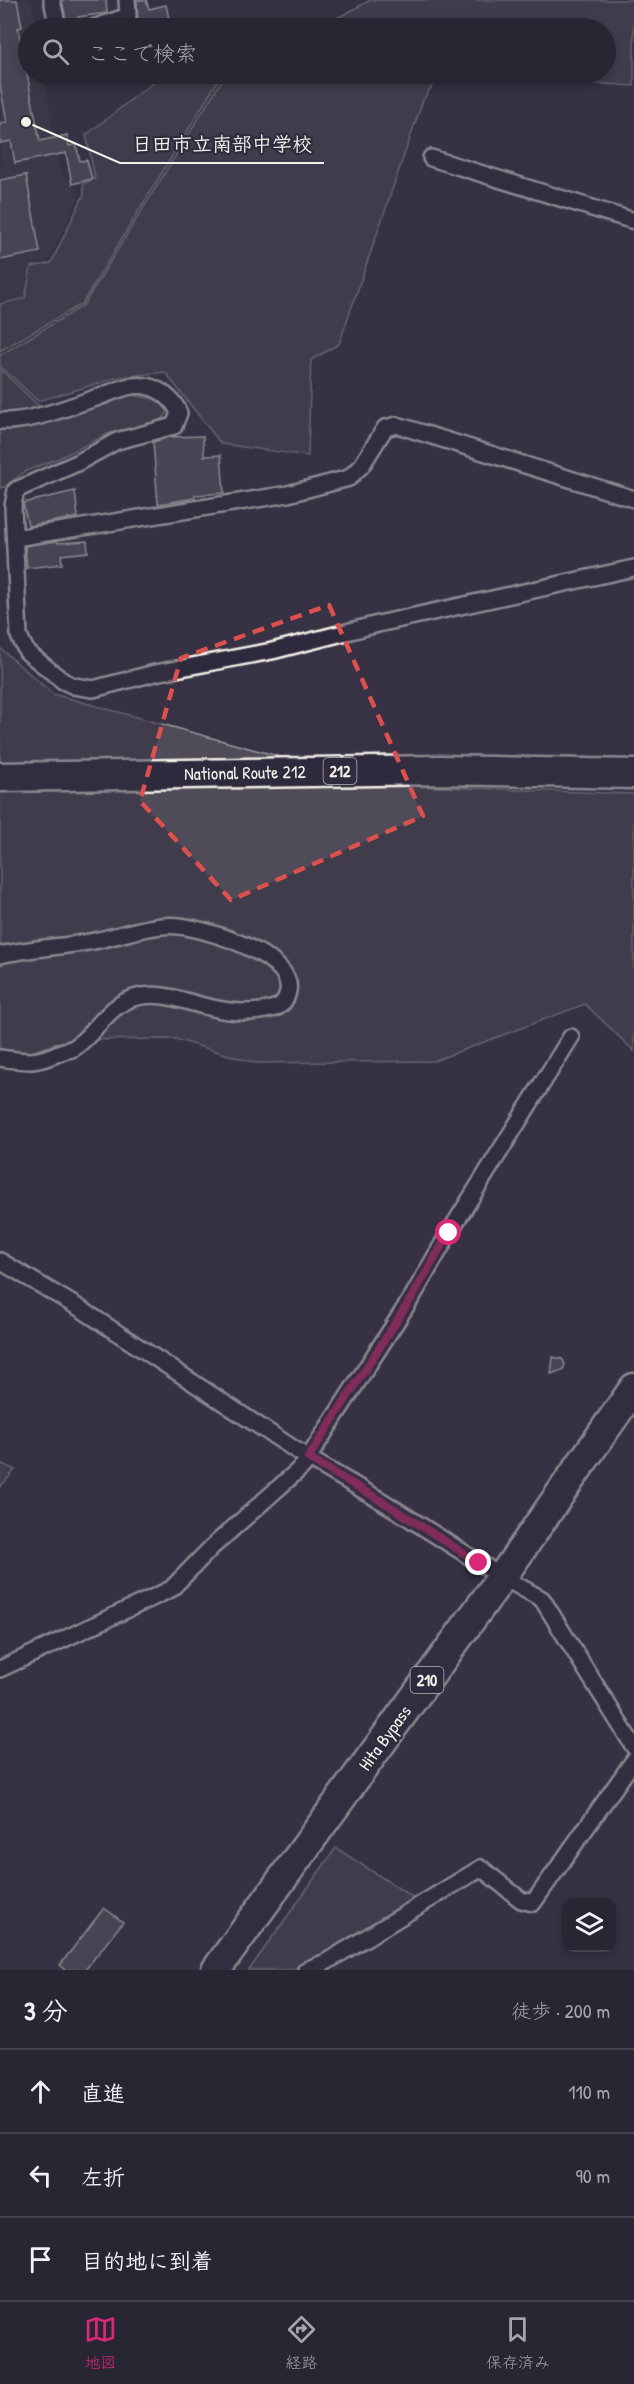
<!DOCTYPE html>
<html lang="ja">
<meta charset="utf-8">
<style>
:root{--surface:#292633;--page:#35323f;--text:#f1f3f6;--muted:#a5a5ac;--line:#45434e;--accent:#db2777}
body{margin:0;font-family:"Patrick Hand","Klee One",sans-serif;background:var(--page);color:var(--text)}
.controls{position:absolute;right:18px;bottom:18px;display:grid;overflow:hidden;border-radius:12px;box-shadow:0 3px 9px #0003}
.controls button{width:54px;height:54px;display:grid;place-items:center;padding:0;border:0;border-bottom:2px solid var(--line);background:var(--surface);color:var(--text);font:30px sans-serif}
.stop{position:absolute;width:18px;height:18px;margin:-14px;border:4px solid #db2777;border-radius:50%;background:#fff}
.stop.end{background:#db2777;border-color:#fff;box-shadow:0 2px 6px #0008}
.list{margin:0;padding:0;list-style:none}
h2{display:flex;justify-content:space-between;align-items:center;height:78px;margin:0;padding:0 24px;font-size:26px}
h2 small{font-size:20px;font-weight:400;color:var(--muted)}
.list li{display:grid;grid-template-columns:39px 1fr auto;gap:18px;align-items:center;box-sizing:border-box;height:84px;padding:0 24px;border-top:2px solid var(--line)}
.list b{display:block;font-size:22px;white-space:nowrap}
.list em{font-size:20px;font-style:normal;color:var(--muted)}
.icon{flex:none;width:33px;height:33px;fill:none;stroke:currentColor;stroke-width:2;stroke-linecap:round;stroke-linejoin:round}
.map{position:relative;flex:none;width:634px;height:1970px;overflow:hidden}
.search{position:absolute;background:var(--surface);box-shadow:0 3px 9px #0003;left:18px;right:18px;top:18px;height:66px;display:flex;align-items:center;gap:15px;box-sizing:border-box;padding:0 21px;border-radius:33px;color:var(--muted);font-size:22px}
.sheet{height:330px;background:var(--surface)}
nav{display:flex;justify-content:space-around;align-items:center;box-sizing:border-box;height:84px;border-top:2px solid var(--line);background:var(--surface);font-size:16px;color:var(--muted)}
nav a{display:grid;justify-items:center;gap:3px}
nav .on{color:var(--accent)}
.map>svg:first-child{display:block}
</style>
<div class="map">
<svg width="634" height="1970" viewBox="0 0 634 1970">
<rect width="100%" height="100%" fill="#373244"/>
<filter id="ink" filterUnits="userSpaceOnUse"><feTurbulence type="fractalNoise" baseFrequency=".0167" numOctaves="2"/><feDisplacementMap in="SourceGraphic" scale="12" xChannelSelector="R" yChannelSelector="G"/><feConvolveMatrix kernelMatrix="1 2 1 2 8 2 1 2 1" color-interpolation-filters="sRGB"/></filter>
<g filter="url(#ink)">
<!-- built -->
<path fill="#433f4e" d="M0,0H31L36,28H28V74H44L60,171L80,194L49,260L28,265L24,296L0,301Z"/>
<!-- green -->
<path fill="#504b59" stroke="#a29ea0" stroke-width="1.5" d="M371,0H634V86L575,82L560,74H606V28H483L474,23L470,28H318Z
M164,74H226L220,77L82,304L0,351V304L25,298L31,267L51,263L84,194L83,184L95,178L86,135Z
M233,74H440L423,100L339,344L311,360L308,456L221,444L165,372L120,377L38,401L0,366V355L83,306L222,80Z
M0,369L41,408L0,415Z
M122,393L164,401L168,410L164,418L149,424L110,433L59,458L26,471L4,487L0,488V427Z
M0,648L53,694L383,785L634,794V1051L585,1004L434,1061L256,1063L175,1039L68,1040L21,1055L0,1052Z
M0,1463L15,1470L0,1487Z
M336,1848L417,1900L323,1956L290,1970H249Z"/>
<!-- building -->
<path fill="#5f5c67" stroke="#f4f1e8" stroke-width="1.5" d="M0,0H17L22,27L18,28L40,141L67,135L69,146L76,144L80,161L87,160L92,179L72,184L66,153L15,163L11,141L0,143V123L7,122L0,85Z
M62,0H106L107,13L78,17L79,22L67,25Z
M137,0H146L149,9L166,5L171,28H138Z
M26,175L40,252L0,260V180Z
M203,436L204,456L221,455L224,493L195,495V498L158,504L153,442L170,437Z
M75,491L78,517L28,526L23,503Z
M57,541L58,543L87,541L88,552L61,555L62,564L27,568L25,546Z
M553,1357L562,1359L565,1364L563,1370L551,1374Z
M104,1908L123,1922L85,1970H66L60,1965Z"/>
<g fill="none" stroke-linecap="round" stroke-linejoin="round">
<!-- street casing -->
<g stroke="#f4f1e8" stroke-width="20">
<path id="street" d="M52,0L58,28
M93,28L128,16L127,0
M431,158L634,221
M0,421C34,422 67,407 99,397C113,392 130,383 145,386C160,388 174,400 179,413L174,426L117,441L77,463L16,490L13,506L19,636L27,652L63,681L74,686L93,689L155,673L272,651L378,624L634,568
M15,538L288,494L349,478L362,465L385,428L397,425L634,499
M0,955C31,948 63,947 94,941C121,936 152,923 179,926C207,929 301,957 287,995C285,1002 279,1008 271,1009C251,1014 228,1012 208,1007C185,1002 162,991 137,997C108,1004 96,1033 74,1048C71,1050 65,1050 61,1052C34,1064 30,1062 0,1058
M0,1261L81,1309L308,1458L385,1503L502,1577L542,1599L634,1747
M0,1669L171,1589L212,1547L303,1466L414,1294L449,1233L571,1037
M306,1970L326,1962L481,1868L521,1900L533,1903L634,1760"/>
</g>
<!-- highway casing -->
<g stroke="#f4f1e8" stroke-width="33">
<path id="highway" d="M0,777L440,770L634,774
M216,1970L502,1577L634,1388"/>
</g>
<!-- street -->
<use href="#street" stroke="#2f2a3d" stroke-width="15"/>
<!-- highway -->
<use href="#highway" stroke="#2f2a3d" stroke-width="28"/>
</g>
</g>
<g fill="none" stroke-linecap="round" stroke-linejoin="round" filter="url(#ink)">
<!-- route -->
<path stroke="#db2777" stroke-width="8" d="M449,1233L414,1294L308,1458L385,1503L479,1563"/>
</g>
<!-- marked area -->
<path d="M0 0H634V1970H0ZM329,605L423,816L231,900L140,801L181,658Z" fill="#373244" fill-opacity=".55" fill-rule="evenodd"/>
<path fill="none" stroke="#dc504e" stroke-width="4.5" stroke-dasharray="12 8" stroke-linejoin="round" d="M329,605L423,816L231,900L140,801L181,658Z"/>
<g text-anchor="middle" stroke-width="4.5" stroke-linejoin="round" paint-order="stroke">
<!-- shield labels -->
<g fill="#2f2a3d" stroke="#b9b5b5" stroke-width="1.5">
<rect x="323.5" y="758" width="33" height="26" rx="4.5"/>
<rect x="410.5" y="1667" width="33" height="26" rx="4.5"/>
</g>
<g font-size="16" font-weight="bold" fill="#f4f1e8">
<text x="340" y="777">212</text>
<text x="427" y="1686">210</text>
</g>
<!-- street labels -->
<g font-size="18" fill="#f4f1e8" stroke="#2f2a3d">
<text transform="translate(245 773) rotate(-1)" y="6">National Route 212</text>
<text transform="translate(385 1738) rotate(-54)" y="6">Hita Bypass</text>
</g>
</g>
<!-- callouts -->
<path fill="none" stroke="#f4f1e8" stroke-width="2" d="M26 122L120 163H324"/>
<circle fill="#f4f1e8" stroke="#2f2a3d" stroke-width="2" cx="26" cy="122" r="6"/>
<g font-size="20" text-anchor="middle" font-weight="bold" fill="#f4f1e8" stroke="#2f2a3d" stroke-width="4.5" stroke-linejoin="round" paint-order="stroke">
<text x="222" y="151">日田市立南部中学校</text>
</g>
</svg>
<div class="controls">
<button><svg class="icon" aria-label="layers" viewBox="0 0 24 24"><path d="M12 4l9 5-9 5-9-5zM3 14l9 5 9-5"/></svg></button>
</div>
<div class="stop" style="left:449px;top:1233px"></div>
<div class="stop end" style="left:479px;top:1563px"></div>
<div class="search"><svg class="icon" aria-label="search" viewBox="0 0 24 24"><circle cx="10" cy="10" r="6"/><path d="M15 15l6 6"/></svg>ここで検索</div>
</div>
<section class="sheet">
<h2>3 分<small>徒歩 · 200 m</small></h2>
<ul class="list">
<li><svg class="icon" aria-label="ahead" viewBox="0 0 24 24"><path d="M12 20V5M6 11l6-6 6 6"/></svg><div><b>直進</b></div><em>110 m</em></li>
<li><svg class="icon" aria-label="left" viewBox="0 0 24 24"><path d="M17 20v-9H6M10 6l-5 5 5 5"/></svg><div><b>左折</b></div><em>90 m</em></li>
<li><svg class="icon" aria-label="arrive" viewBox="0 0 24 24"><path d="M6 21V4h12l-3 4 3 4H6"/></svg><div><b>目的地に到着</b></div></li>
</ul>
</section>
<nav>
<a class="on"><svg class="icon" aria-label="map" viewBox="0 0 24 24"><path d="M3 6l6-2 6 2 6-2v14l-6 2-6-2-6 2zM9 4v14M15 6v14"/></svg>地図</a>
<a><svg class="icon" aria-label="directions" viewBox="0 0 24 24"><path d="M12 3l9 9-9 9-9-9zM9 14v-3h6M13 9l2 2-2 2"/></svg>経路</a>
<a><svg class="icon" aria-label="saved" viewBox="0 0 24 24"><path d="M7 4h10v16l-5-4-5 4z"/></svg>保存済み</a>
</nav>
